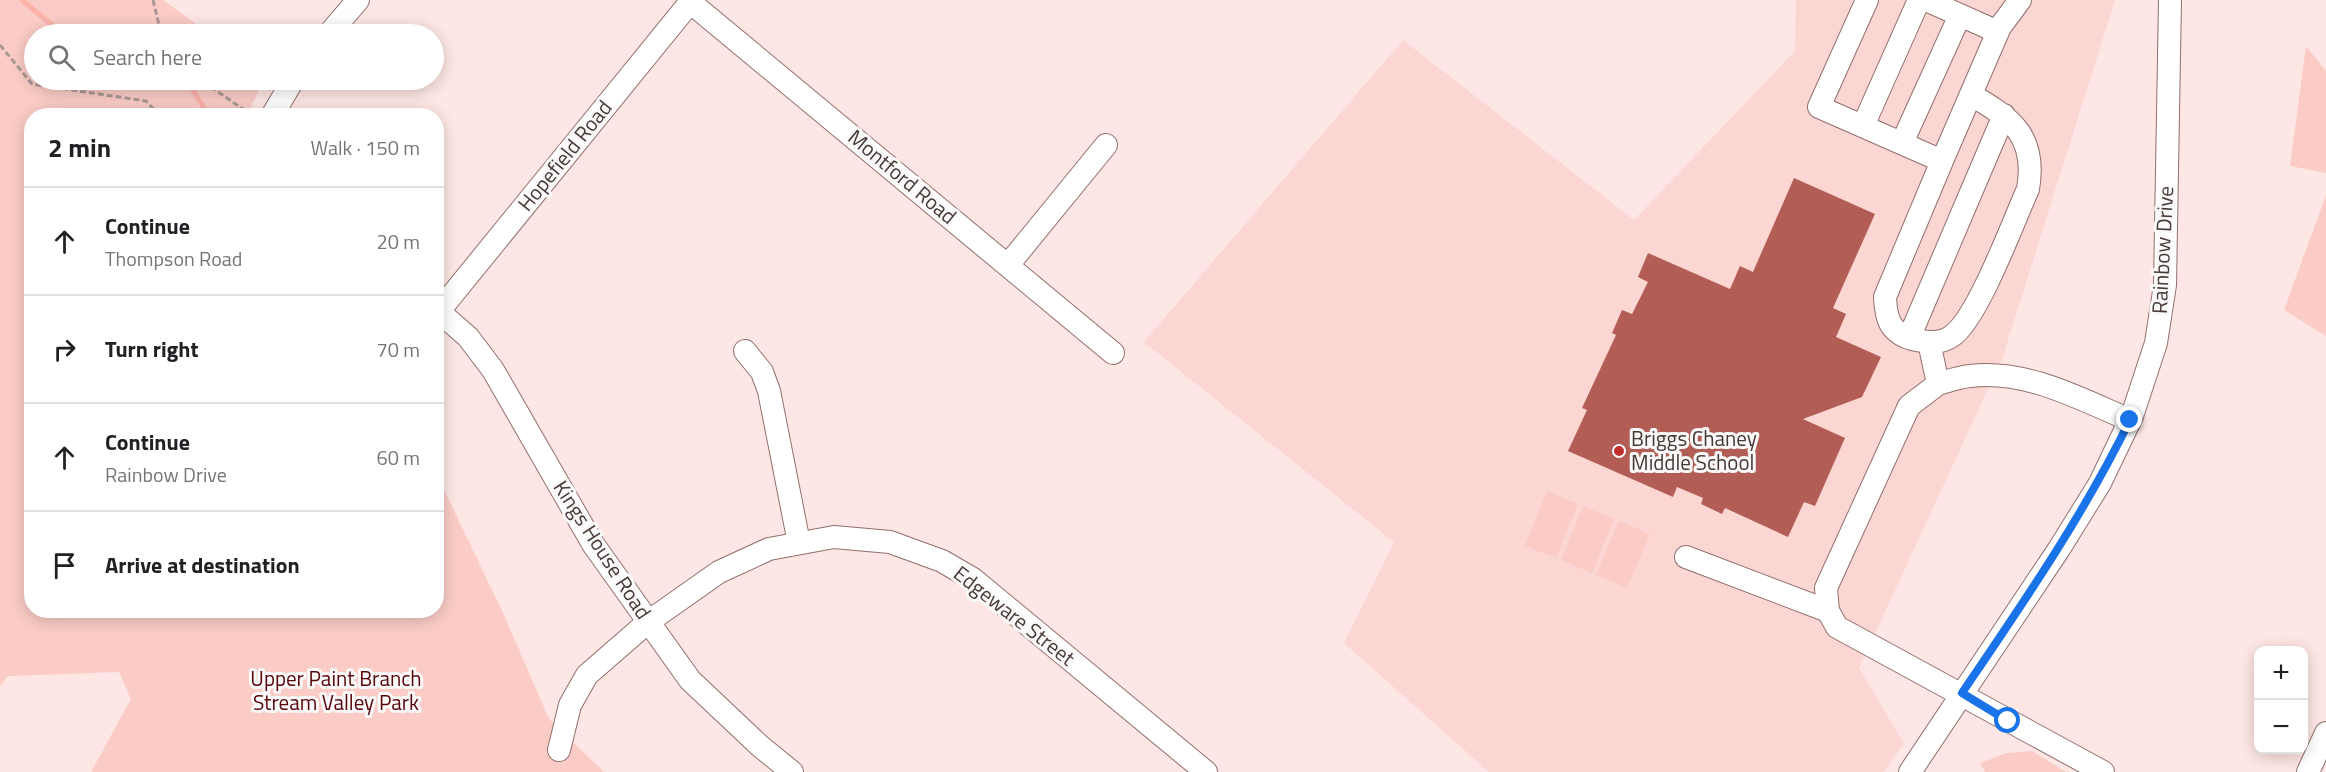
<!DOCTYPE html>
<meta charset="utf-8">
<style>
:root{--surface:#fff;--page:#f6f6f6;--text:#202124;--muted:#757577;--line:#e0e0e0}
body{margin:0;font-family:"Titillium Web",sans-serif;background:var(--page);color:var(--text)}
.controls{position:absolute;right:18px;bottom:18px;display:grid;overflow:hidden;border-radius:12px;box-shadow:0 3px 15px #0003}
.controls button{width:54px;height:54px;display:grid;place-items:center;padding:0;border:0;border-bottom:2px solid var(--line);background:var(--surface);color:var(--text);font:30px sans-serif}
.stop{position:absolute;width:18px;height:18px;margin:-14px;border:4px solid #1a73e8;border-radius:50%;background:#fff}
.stop.end{background:#1a73e8;border-color:#fff;box-shadow:0 2px 6px #0008}
.list{margin:0;padding:0;list-style:none}
h2{display:flex;justify-content:space-between;align-items:center;height:78px;margin:0;padding:0 24px;font-size:26px}
h2 small{font-size:20px;font-weight:400;color:var(--muted)}
.list li{display:grid;grid-template-columns:39px 1fr auto;gap:18px;align-items:center;box-sizing:border-box;height:108px;padding:0 24px;border-top:2px solid var(--line)}
.list b{display:block;font-size:22px;white-space:nowrap}
.list p{margin:0;font-size:20px;white-space:nowrap;color:var(--muted)}
.list em{font-size:20px;font-style:normal;color:var(--muted)}
.icon{flex:none;width:33px;height:33px;fill:none;stroke:currentColor;stroke-width:2;stroke-linecap:round;stroke-linejoin:round}
.map{position:relative;flex:none;width:2326px;height:772px;overflow:hidden}
.search{position:absolute;background:var(--surface);box-shadow:0 3px 15px #0003;left:24px;top:24px;width:420px;height:66px;display:flex;align-items:center;gap:15px;box-sizing:border-box;padding:0 21px;border-radius:33px;color:var(--muted);font-size:22px}
.panel{position:absolute;background:var(--surface);box-shadow:0 3px 15px #0003;left:24px;top:108px;width:420px;height:510px;border-radius:24px}
.map>svg:first-child{display:block}
</style>
<div class="map">
<svg width="2326" height="772" viewBox="0 0 2326 772">
<rect width="100%" height="100%" fill="#fde6e3"/>
<!-- built -->
<path fill="#fcd6d2" d="M1796,0H2115L2002,359L1859,668L1904,744L1883,772H1489L1344,643L1394,542L1144,342L1403,40L1634,220L1795,51Z"/>
<!-- green -->
<path fill="#fbccc6" d="M0,0H163L210,34H34V80H264L247,115L32,116V610H436L437,475L503,613L549,719L604,772H91L131,699L119,672L8,676L0,686Z
M2306,46L2326,71V173L2290,166Z
M2326,195V336L2284,310Z
M1547,491L1578,504L1556,558L1525,546Z
M1583,506L1614,519L1592,573L1561,560Z
M1619,521L1650,534L1627,588L1596,575Z
M2032,751L2066,772H1985L1980,763L2007,753Z"/>
<g fill="none" stroke-linecap="round" stroke-linejoin="round">
<!-- stream -->
<path stroke="#fdb3aa" stroke-width="5" d="M22,0L63,34
M187,80L209,116"/>
</g>
<!-- building -->
<path fill="#b25e56" d="M1794,178L1875,214L1833,308L1846,314L1836,337L1881,357L1862,397L1803,419L1845,438L1815,506L1804,502L1788,537L1725,508L1722,514L1701,504L1703,498L1677,487L1673,497L1568,451L1587,410L1582,408L1616,335L1612,333L1622,310L1632,314L1648,282L1638,277L1648,253L1730,289L1740,266L1753,272Z"/>
<g fill="none" stroke-linecap="round" stroke-linejoin="round">
<!-- minor casing -->
<g stroke="#916f6b" stroke-width="24">
<path id="minor" d="M1867,0L1819,107L1942,161L2000,27L2020,0
M1926,0L1998,32
M690,2L1113,353
M329,34L358,0
M272,116L293,80
M1863,126L1919,0
M1902,143L1960,15
M1942,161L1885,297C1886,318 1889,332 1912,339C1926,342 1939,345 1952,336C1978,318 2013,222 2028,189C2037,137 2012,118 1971,95
M1008,265L1106,145
M436,309L468,337L493,370L593,544L690,680L760,746L792,772
M439,311L692,0
M1909,338L2004,115
M1929,342L1938,384L1909,406L1826,588L1828,611L1837,627L2103,772
M745,351L762,372L769,391L799,543
M1938,384C1948,381 1959,377 1970,376C2026,369 2080,399 2130,420
M1686,557L1828,611
M559,750L570,705L587,675L648,622L719,572L769,549L834,537L890,542L942,561L973,579L1206,772
M1910,772L2059,549L2100,483L2132,416L2156,343L2165,285L2170,0
M2308,772L2326,733"/>
</g>
<!-- path -->
<path stroke="#ab9895" stroke-width="3" stroke-dasharray="6 3" stroke-linecap="butt" d="M153,0L159,25L167,34
M0,45L32,84L146,101L160,116
M205,80L211,87L253,116"/>
<!-- minor -->
<use href="#minor" stroke="#fff" stroke-width="22"/>
</g>
<g fill="none" stroke-linecap="round" stroke-linejoin="round">
<!-- route -->
<path stroke="#1a73e8" stroke-width="8" d="M2008,721L1962,693C2023,603 2082,518 2130,420"/>
</g>
<!-- markers -->
<circle fill="#bd2e2c" stroke="#f9f9f9" stroke-width="2" cx="1619" cy="451" r="6"/>
<g text-anchor="middle" stroke-width="6" stroke-linejoin="round" paint-order="stroke">
<!-- street labels -->
<g font-size="21" fill="#483937" stroke="#f9f9f9">
<text transform="translate(565 156) rotate(-51)" y="7">Hopefield Road</text>
<text transform="translate(902 177) rotate(40)" y="7">Montford Road</text>
<text transform="translate(2163 250) rotate(-87)" y="7">Rainbow Drive</text>
<text transform="translate(602 550) rotate(57)" y="7">Kings House Road</text>
<text transform="translate(1014 616) rotate(38)" y="7">Edgeware Street</text>
</g>
<!-- poi labels -->
<g font-size="21" fill="#483937" stroke="#f9f9f9" text-anchor="start">
<text x="1631" y="446">Briggs Chaney<tspan x="1631" dy="24">Middle School</tspan></text>
</g>
<!-- park labels -->
<g font-size="21" fill="#580609" stroke="#f9f9f9">
<text x="336" y="686">Upper Paint Branch<tspan x="336" dy="24">Stream Valley Park</tspan></text>
</g>
</g>
</svg>
<div class="controls">
<button>+</button>
<button>−</button>
</div>
<div class="stop" style="left:2008px;top:721px"></div>
<div class="stop end" style="left:2130px;top:420px"></div>
<div class="search"><svg class="icon" aria-label="search" viewBox="0 0 24 24"><circle cx="10" cy="10" r="6"/><path d="M15 15l6 6"/></svg>Search here</div>
<section class="panel">
<h2>2 min<small>Walk · 150 m</small></h2>
<ul class="list">
<li><svg class="icon" aria-label="ahead" viewBox="0 0 24 24"><path d="M12 20V5M6 11l6-6 6 6"/></svg><div><b>Continue</b><p>Thompson Road</p></div><em>20 m</em></li>
<li><svg class="icon" aria-label="right" viewBox="0 0 24 24"><path d="M7 20v-9h11M14 6l5 5-5 5"/></svg><div><b>Turn right</b></div><em>70 m</em></li>
<li><svg class="icon" aria-label="ahead" viewBox="0 0 24 24"><path d="M12 20V5M6 11l6-6 6 6"/></svg><div><b>Continue</b><p>Rainbow Drive</p></div><em>60 m</em></li>
<li><svg class="icon" aria-label="arrive" viewBox="0 0 24 24"><path d="M6 21V4h12l-3 4 3 4H6"/></svg><div><b>Arrive at destination</b></div></li>
</ul>
</section>
</div>
